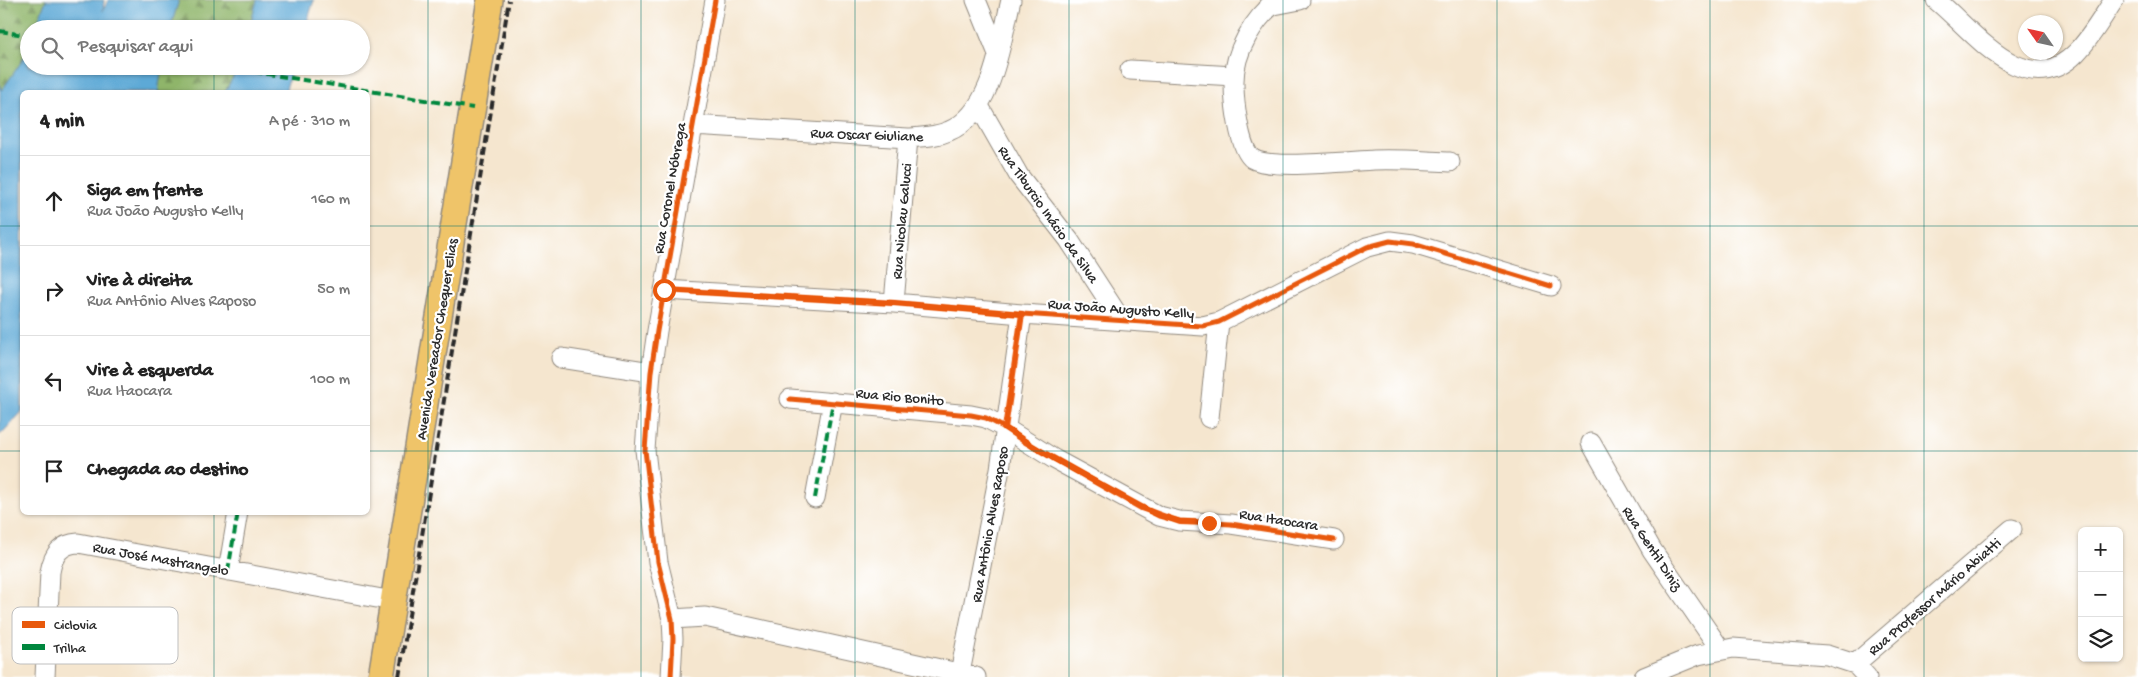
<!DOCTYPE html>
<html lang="pt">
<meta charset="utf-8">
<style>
:root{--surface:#fff;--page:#f6f6f6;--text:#222;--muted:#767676;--line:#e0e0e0}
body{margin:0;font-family:"Gochi Hand",sans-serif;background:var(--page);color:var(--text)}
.controls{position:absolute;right:15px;bottom:15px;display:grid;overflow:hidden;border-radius:8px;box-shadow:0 1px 4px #0004}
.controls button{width:45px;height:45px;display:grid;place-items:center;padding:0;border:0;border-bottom:1px solid var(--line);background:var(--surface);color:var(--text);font:25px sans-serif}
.compass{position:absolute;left:2018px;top:15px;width:45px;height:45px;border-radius:50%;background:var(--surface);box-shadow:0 1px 4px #0004;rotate:304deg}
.stop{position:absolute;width:15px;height:15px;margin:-11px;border:4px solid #ea580c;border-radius:50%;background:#fff}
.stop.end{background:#ea580c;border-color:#fff;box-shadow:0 1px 5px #0008}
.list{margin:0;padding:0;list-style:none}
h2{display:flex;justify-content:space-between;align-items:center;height:65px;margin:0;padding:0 20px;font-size:21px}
h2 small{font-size:16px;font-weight:400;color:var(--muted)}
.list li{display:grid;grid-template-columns:32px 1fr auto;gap:15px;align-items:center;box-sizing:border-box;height:90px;padding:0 20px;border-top:1px solid var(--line)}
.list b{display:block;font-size:19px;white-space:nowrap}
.list p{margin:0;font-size:16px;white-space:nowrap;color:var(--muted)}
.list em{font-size:16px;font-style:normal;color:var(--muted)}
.icon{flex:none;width:28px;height:28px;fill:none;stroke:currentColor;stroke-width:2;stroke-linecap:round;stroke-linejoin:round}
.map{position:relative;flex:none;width:2138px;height:677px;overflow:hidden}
.search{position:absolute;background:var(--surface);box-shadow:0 1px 4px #0004;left:20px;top:20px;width:350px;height:55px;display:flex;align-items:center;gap:12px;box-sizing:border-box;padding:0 18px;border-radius:28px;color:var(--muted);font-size:19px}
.panel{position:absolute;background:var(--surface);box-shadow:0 1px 4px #0004;left:20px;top:90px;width:350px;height:425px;border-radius:8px}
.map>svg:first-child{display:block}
</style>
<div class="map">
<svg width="2138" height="677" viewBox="0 0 2138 677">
<defs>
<pattern id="forest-firs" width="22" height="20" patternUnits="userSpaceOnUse" patternTransform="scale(1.25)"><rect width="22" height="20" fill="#8fb56a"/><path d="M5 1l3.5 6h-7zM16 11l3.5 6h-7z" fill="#759357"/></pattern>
</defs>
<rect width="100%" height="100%" fill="#fff"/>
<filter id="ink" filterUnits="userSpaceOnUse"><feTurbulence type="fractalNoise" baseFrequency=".02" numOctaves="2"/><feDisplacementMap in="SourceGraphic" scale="10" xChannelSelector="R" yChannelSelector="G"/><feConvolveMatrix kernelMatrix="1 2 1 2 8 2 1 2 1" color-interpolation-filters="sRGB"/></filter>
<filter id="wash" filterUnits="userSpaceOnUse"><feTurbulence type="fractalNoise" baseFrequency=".0096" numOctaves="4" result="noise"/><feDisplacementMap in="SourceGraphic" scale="20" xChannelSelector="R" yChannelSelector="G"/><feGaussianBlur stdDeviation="1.12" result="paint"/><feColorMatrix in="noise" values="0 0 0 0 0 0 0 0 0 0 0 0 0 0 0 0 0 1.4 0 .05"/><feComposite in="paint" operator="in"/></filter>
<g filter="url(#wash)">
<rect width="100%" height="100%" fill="#f5e6cf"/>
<!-- forest -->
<path fill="url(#forest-firs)" stroke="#5d704a" d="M0,0H46L35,29H29C29,56 17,69 2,90L0,85Z
M179,0H257L249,29H170Z
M162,66H239L225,92H158Z"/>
<!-- water -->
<path fill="#5da9d6" stroke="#446a80" d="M46,0H104L103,11L108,0H179L170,29H35Z
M257,0H314L305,29H249Z
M29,45V66H162L158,92H22V412L0,435V85L2,90L24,58Z
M239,66H293L285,92H225Z"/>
</g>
<g filter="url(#ink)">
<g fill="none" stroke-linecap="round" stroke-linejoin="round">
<!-- minor casing -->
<g stroke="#90887d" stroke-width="21">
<path id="minor" d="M976,0L998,54
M1279,0C1254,17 1233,53 1234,84C1234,100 1239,150 1253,159C1271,170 1351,161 1374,160C1400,159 1425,161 1450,162
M1936,0C1973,30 2025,104 2076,53C2091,38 2102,18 2114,0
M1269,6L1300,0
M1130,70L1234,76
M979,106L1019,176L1069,240L1121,320
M693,125L908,138C922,137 936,137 949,131C993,113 1001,41 1011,0
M664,290L894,303L1022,314L1203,326L1219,322L1367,247L1390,241L1413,244L1551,286
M894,303L908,138
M561,358L651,372
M790,399L971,415L986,418L1005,428L1054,459L1159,516L1179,521L1231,524L1334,540
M1209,418L1219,322
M1591,443L1652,550L1720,649
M815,498L833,402
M228,571L238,512
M672,619L705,617L976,677
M1855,664L2012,529
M960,673L1000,469L1022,314
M45,677L50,572C53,555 60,544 78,543L393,601
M671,677L673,639L672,619L658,562L645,450L651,372L657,331L715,0
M1644,677L1698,655L1733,648L1827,655L1855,664L1867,677"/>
</g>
<!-- major casing -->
<g stroke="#90887d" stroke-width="28">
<path id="major" d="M381,677L490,0"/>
</g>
<!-- minor -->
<use href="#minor" stroke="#fff" stroke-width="19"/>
<!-- major -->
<use href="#major" stroke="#efc469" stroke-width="25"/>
<!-- rail -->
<path stroke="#2b2b2b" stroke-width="4" stroke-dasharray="8 4" stroke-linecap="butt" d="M399,677L509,0"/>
<!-- quiet -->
<path stroke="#00873e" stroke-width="4" stroke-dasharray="8 4" stroke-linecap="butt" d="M0,31L29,36
M219,66L473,108
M815,498L833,402
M228,571L238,512"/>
<!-- cycleway casing -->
<g stroke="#fff" stroke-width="8">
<path id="cycleway" d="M664,290L894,303L1022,314L1203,326L1219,322L1367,247L1390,241L1413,244L1551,286
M790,399L971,415L986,418L1005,428L1054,459L1159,516L1179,521L1231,524L1334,540
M671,677L673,639L672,619L658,562L645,450L651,372L657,331L715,0"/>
</g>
<!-- cycleway -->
<use href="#cycleway" stroke="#e8590c" stroke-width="5"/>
</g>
</g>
<g fill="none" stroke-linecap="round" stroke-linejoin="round" filter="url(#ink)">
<!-- route -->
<path stroke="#ea580c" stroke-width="6" d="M664,290L894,303L1022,314L1005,428L1027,443L1141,508L1180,522L1209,523"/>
</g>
<!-- grid -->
<path fill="none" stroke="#0f766e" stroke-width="1" stroke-opacity="0.55" d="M214,0V29M428,0V677M641,0V677M855,0V677M1069,0V677M1283,0V677M1497,0V677M1710,0V677M1924,0V677M214,66V92M0,226H22M368,226H2138M0,451H22M368,451H2138M214,512V677"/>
<g text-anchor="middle" stroke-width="4.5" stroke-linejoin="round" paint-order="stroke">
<!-- street labels -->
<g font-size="15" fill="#2b2b2b" stroke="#fff">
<text transform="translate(867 134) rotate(2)" y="5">Rua Oscar Giuliane</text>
<text transform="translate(669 188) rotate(-80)" y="5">Rua Coronel Nóbrega</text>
<text transform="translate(1049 214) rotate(55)" y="5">Rua Tiburcio Inácio da Silva</text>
<text transform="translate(901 221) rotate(-85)" y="5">Rua Nicolau Galucci</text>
<text transform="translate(1121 308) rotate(4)" y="5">Rua João Augusto Kelly</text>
<text transform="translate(436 339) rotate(-81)" y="5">Avenida Vereador Chequer Elias</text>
<text transform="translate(900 396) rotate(5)" y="5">Rua Rio Bonito</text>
<text transform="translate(1279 519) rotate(9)" y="5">Rua Itaocara</text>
<text transform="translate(989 524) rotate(-80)" y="5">Rua Antônio Alves Raposo</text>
<text transform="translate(1653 548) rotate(57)" y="5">Rua Gentil Diniz</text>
<text transform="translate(161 558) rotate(10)" y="5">Rua José Mastrangelo</text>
<text transform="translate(1934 596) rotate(-41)" y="5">Rua Professor Mário Abiatti</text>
</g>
</g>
<!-- legend -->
<rect x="12" y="607" width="166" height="57" rx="8" fill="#fff" stroke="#bfbfbf" stroke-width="1"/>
<rect x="22" y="621" width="23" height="7" fill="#e8590c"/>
<rect x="22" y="644" width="23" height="6" fill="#00873e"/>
<g font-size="14" fill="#2b2b2b">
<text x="54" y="629">Ciclovia</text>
<text x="54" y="652">Trilha</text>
</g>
</svg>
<div class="controls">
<button>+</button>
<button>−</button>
<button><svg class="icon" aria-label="layers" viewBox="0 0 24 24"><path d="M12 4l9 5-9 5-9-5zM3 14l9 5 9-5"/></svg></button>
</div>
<svg class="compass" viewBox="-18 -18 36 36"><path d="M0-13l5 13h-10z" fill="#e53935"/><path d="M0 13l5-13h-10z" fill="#767676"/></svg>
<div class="stop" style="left:664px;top:290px"></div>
<div class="stop end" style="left:1209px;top:523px"></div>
<div class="search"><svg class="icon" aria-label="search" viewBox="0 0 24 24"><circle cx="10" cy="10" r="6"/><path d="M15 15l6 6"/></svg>Pesquisar aqui</div>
<section class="panel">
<h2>4 min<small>A pé · 310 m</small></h2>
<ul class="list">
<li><svg class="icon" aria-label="ahead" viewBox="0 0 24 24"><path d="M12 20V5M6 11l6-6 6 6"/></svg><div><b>Siga em frente</b><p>Rua João Augusto Kelly</p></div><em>160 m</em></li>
<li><svg class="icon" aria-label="right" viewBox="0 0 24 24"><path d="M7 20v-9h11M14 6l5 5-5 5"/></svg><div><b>Vire à direita</b><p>Rua Antônio Alves Raposo</p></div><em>50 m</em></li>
<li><svg class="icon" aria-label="left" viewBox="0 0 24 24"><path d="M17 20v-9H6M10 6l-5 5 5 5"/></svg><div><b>Vire à esquerda</b><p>Rua Itaocara</p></div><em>100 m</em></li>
<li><svg class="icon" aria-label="arrive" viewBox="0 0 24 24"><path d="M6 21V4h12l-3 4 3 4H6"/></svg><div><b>Chegada ao destino</b></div></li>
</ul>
</section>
</div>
